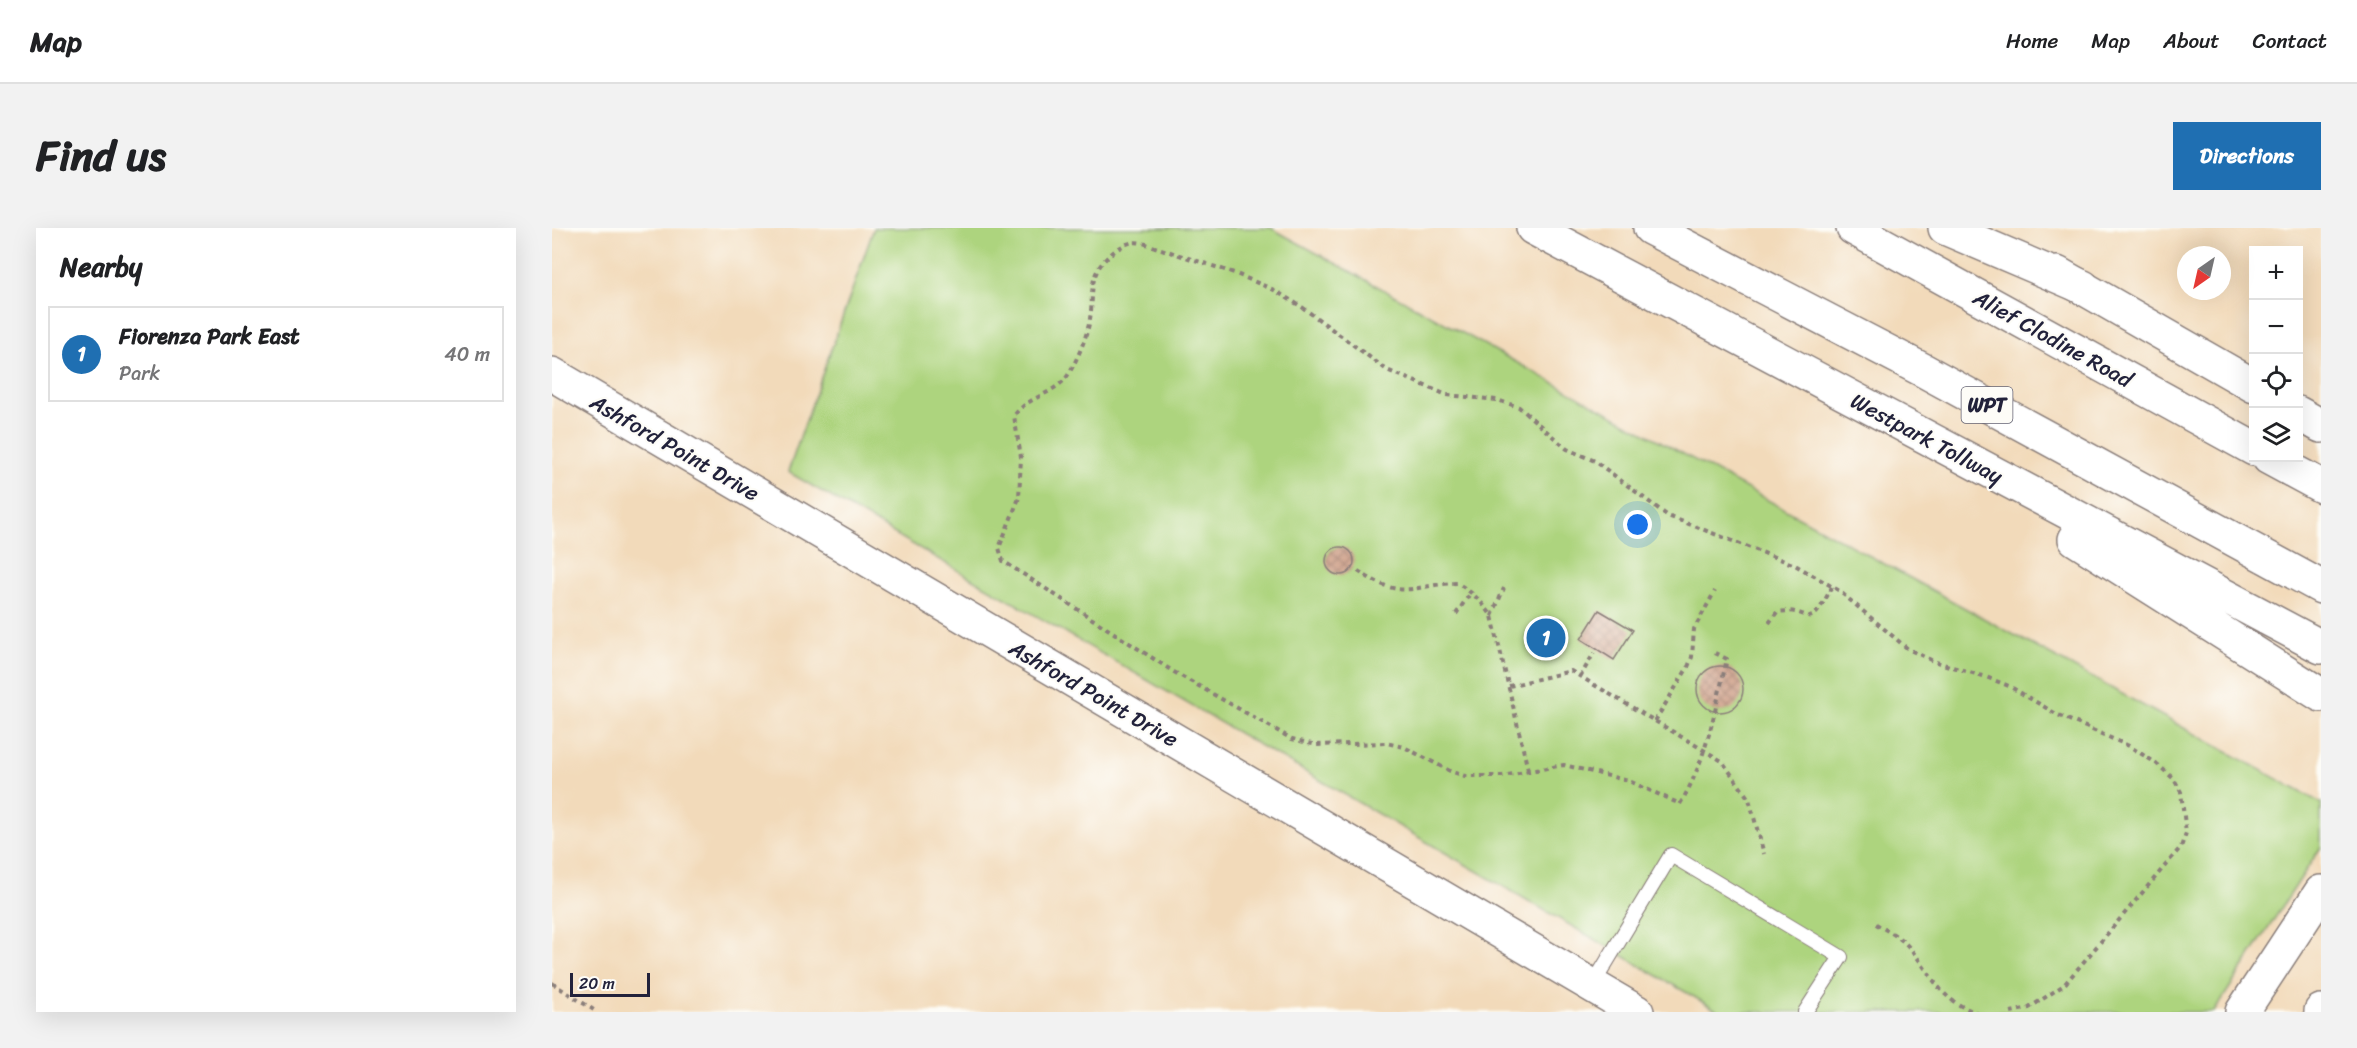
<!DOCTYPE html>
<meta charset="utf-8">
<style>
:root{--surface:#fff;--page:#f2f2f2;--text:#202124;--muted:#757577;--line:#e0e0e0;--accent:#1f6fb2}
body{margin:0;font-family:Sriracha,sans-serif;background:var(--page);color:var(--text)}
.controls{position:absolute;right:18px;top:18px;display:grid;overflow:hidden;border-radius:0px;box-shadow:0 6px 24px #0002}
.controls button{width:54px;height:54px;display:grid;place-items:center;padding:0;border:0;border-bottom:2px solid var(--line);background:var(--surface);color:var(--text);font:30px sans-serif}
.compass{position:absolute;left:1625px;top:18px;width:54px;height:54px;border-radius:50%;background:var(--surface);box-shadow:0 6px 24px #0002;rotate:214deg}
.scale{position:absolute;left:18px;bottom:15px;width:80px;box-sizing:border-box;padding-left:6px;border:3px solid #22223b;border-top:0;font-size:16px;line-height:21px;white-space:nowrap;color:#22223b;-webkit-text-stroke:4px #fdfcf7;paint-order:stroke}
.you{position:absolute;left:1086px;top:297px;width:21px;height:21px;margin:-15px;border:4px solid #fff;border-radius:50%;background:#1a73e8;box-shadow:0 0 0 9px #1a73e833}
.badge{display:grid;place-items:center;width:39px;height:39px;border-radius:50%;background:var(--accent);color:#fff;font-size:20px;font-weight:700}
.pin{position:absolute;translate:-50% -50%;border:3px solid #fff;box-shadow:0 2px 6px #0006}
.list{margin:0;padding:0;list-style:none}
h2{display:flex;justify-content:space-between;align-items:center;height:78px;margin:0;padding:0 24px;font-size:26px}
h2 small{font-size:20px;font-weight:400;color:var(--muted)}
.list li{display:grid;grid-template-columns:39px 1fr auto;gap:18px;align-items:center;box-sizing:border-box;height:96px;margin:0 12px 12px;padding:0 12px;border:2px solid var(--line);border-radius:0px}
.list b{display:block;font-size:22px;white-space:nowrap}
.list p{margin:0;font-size:20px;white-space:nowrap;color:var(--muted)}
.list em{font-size:20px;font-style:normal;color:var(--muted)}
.icon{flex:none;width:33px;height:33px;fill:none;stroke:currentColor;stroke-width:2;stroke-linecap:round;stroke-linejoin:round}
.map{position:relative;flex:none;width:1769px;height:784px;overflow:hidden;border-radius:0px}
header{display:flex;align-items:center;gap:36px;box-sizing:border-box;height:84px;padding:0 30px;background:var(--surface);border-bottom:2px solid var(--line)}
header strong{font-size:28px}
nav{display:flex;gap:33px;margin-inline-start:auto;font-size:21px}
.intro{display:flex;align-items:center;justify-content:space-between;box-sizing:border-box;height:144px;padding:0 36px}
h1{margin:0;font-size:42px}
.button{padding:15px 27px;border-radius:0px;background:var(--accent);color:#fff;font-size:21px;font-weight:700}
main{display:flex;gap:36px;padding:0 36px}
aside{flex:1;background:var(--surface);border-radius:0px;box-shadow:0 6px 24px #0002}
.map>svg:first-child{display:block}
</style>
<header>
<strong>Map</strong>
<nav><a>Home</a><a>Map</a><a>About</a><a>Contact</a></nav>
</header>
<div class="intro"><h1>Find us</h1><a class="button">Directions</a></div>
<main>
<aside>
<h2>Nearby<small></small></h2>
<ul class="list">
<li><span class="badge">1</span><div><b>Fiorenza Park East</b><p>Park</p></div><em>40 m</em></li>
</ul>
</aside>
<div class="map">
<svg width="1769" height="784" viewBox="0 0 1769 784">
<defs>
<pattern id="building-cross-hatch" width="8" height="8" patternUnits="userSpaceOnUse" patternTransform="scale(1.5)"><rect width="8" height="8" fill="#cfa18a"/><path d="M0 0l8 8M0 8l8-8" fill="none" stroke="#a88372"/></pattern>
</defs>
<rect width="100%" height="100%" fill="#fdfcf7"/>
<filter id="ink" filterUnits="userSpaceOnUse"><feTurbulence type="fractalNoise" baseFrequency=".0167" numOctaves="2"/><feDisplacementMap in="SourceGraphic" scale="12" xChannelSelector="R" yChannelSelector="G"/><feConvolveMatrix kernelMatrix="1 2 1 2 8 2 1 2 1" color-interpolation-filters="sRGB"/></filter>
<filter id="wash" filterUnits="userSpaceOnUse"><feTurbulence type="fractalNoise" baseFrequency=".008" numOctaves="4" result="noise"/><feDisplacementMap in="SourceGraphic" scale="24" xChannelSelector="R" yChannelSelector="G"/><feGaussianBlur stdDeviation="1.35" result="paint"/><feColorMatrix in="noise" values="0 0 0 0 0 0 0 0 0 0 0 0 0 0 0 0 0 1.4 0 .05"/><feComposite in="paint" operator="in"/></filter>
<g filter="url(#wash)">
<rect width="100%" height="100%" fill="#f2daba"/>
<!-- green -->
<path fill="#add47e" stroke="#687b5c" stroke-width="1.5" d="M322,0H719L1769,575V619L1662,784H1168L236,244Z"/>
<g id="blocks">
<!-- building -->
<path fill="url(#building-cross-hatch)" d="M774 333a14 14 0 1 1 28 0a14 14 0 1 1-28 0Z
M1047,382L1081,402L1062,432L1029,411Z
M1145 461a23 23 0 1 1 46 0a23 23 0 1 1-46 0Z"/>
</g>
</g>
<g filter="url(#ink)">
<use href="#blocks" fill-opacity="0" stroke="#8a7e7a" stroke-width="1.5"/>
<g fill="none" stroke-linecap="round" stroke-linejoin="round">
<!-- lane casing -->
<g stroke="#8a7e7a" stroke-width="16">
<path id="lane" d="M1040,758L1119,627L1289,729L1253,784"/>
</g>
<!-- secondary casing -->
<g stroke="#8a7e7a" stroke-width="36">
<path id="secondary" d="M1301,0L1702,221
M1505,45L1702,158
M0,146L1085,784
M1746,185L1769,198
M1717,230L1769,258
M1690,784L1769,664
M1769,784V783"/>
</g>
<!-- highway casing -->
<g stroke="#8a7e7a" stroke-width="36">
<path id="highway" d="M981,0L1769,419
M1098,0L1369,141L1769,359
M1393,0L1531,59
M1523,311L1769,467"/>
</g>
<!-- path -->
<path stroke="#8a7e7a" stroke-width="4" stroke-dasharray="4.5 4.5" stroke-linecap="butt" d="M806,343C853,374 857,357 905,355C920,364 930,374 940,388L976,542
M904,386L920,363
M940,388L952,360
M1217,395L1225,384C1264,378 1253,410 1280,359
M1163,425L1175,431C1163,481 1155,532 1128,576L1077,553L1012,537L950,548H913L898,543L852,519L834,515L764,517L740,511L622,444L451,333L447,320L467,270L469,229L462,188C475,168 503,167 516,147C525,132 533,113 537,96C544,63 532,46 564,22C575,15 581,12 594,16L682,45L722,62L750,79L835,142L895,167L945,172L967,179L1015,221L1043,233L1116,288L1243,337L1286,362L1356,421L1381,433L1434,449L1457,458L1506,487L1577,518L1604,535L1622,551L1629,564L1634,605L1629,619L1512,757L1477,780L1459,784
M1028,449L1042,425
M957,458L1019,443L1170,533L1197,571L1212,626
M1103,493L1136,439L1140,429L1142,401L1163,363
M1324,696C1334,702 1348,709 1355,717C1379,743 1386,773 1424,784
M0,755L45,784"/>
<!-- lane -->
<use href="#lane" stroke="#fff" stroke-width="14"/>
<!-- secondary -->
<use href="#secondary" stroke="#fff" stroke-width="33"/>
<!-- highway -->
<use href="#highway" stroke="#fff" stroke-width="33"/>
</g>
</g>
<g text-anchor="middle" stroke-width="4.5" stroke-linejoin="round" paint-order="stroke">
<!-- shield labels -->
<rect fill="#fdfcf7" stroke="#646373" stroke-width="1.5" x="1409.5" y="159" width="51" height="36" rx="4.5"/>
<g font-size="21" font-weight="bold" fill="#22223b">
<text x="1435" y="184">WPT</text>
</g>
<!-- street labels -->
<g font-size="22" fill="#22223b" stroke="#fdfcf7">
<text transform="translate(1501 110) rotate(29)" y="8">Alief Clodine Road</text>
<text transform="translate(1375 210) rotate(28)" y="8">Westpark Tollway</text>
<text transform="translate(123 219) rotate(30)" y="8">Ashford Point Drive</text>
<text transform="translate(542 465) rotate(30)" y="8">Ashford Point Drive</text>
</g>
</g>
</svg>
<div class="controls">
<button>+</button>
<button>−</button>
<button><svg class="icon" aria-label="locate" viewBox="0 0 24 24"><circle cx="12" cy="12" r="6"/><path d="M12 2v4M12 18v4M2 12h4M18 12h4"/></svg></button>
<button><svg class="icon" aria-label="layers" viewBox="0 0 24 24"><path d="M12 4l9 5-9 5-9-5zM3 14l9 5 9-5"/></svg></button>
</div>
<svg class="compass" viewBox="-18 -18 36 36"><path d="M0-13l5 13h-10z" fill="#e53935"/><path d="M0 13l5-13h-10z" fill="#757577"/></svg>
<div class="scale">20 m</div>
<div class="you"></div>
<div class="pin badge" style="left:994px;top:410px">1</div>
</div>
</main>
